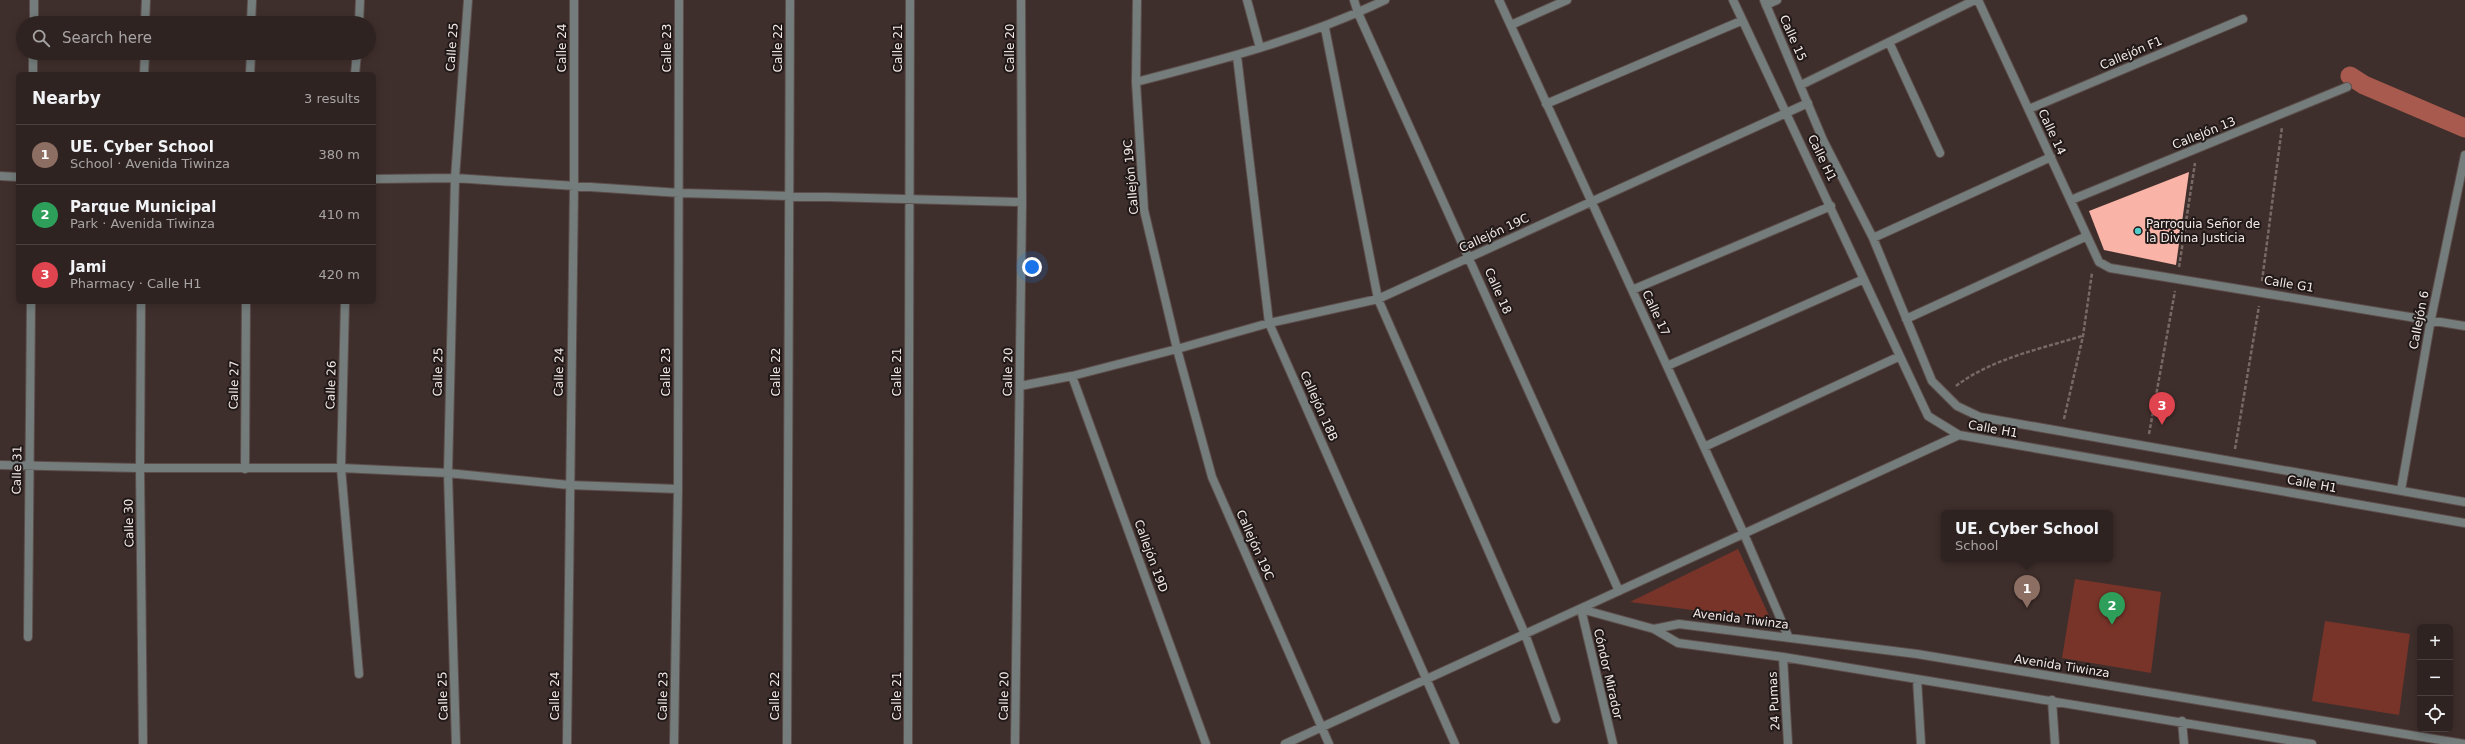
<!DOCTYPE html>
<meta charset="utf-8">
<style>
:root{--surface:#2f2321;--page:#372b2a;--text:#f1f3f6;--muted:#a7a4a5;--line:#4a403f;--accent:#53cdca}
body{margin:0;font-family:"DejaVu Sans",sans-serif;background:var(--page);color:var(--text)}
.controls{position:absolute;right:12px;bottom:12px;display:grid;overflow:hidden;border-radius:6px;box-shadow:0 2px 10px #0003}
.controls button{width:36px;height:36px;display:grid;place-items:center;padding:0;border:0;border-bottom:1px solid var(--line);background:var(--surface);color:var(--text);font:20px sans-serif}
.you{position:absolute;left:1032px;top:267px;width:14px;height:14px;margin:-10px;border:3px solid #fff;border-radius:50%;background:#1a73e8;box-shadow:0 0 0 6px #1a73e833}
.badge{display:grid;place-items:center;width:26px;height:26px;border-radius:50%;background:var(--accent);color:#fff;font-size:13px;font-weight:700}
.pin{position:absolute;translate:-50% -33px;filter:drop-shadow(0 1px 2px #0008)}
.pin::after{content:'';position:absolute;top:21px;width:14px;height:12px;background:inherit;clip-path:polygon(0 0,100% 0,50% 100%)}
.popup{position:absolute;left:1941px;top:510px;width:172px;height:52px;box-sizing:border-box;display:grid;place-content:center;border-radius:6px;background:var(--surface);filter:drop-shadow(0 1px 3px #0005);font-size:13px;white-space:nowrap;color:var(--muted)}
.popup b{font-size:15px;color:var(--text)}
.popup::after{content:'';position:absolute;left:50%;top:100%;margin-left:-8px;border:8px solid transparent;border-top-color:var(--surface)}
.list{margin:0;padding:0;list-style:none}
h2{display:flex;justify-content:space-between;align-items:center;height:52px;margin:0;padding:0 16px;font-size:17px}
h2 small{font-size:13px;font-weight:400;color:var(--muted)}
.list li{display:grid;grid-template-columns:26px 1fr auto;gap:12px;align-items:center;box-sizing:border-box;height:60px;padding:0 16px;border-top:1px solid var(--line)}
.list b{display:block;font-size:15px;white-space:nowrap}
.list p{margin:0;font-size:13px;white-space:nowrap;color:var(--muted)}
.list em{font-size:13px;font-style:normal;color:var(--muted)}
.icon{flex:none;width:22px;height:22px;fill:none;stroke:currentColor;stroke-width:2;stroke-linecap:round;stroke-linejoin:round}
.map{position:relative;flex:none;width:2465px;height:744px;overflow:hidden}
.search{position:absolute;background:var(--surface);box-shadow:0 2px 10px #0003;left:16px;top:16px;width:360px;height:44px;display:flex;align-items:center;gap:10px;box-sizing:border-box;padding:0 14px;border-radius:22px;color:var(--muted);font-size:15px}
.panel{position:absolute;background:var(--surface);box-shadow:0 2px 10px #0003;left:16px;top:72px;width:360px;height:232px;border-radius:6px}
.map>svg:first-child{display:block}
</style>
<div class="map">
<svg width="2465" height="744" viewBox="0 0 2465 744">
<rect width="100%" height="100%" fill="#3f2f2c"/>
<!-- green -->
<path fill="#793429" d="M1738,549L1771,620L1630,602Z
M2075,579L2161,592L2151,673L2062,658Z
M2325,621L2410,634L2399,715L2312,701Z"/>
<g fill="none" stroke-linecap="round" stroke-linejoin="round">
<!-- canal -->
<path stroke="#a75a4d" stroke-width="19" d="M2350,76L2364,85L2465,128"/>
</g>
<!-- building -->
<path fill="#f9b4a7" d="M2189,172L2176,265L2104,250L2089,211Z"/>
<g fill="none" stroke-linecap="round" stroke-linejoin="round">
<!-- service casing -->
<g stroke="#5c4d4a" stroke-width="10">
<path id="service" d="M1766,5L1777,0"/>
</g>
<!-- minor casing -->
<g stroke="#5c4d4a" stroke-width="10">
<path id="minor" d="M1247,0L1260,48
M1354,0L1358,13L1619,591
M1499,0L1744,534L1788,636
M1733,0L1928,416L1959,435L2465,523
M1764,0L1823,140L1873,238L1932,381L1957,406L1980,417L2465,502
M1978,0L2099,262L2110,268L2465,326
M34,23V0
M145,23L146,0
M251,23L252,0
M359,23L360,0
M1511,25L1567,0
M1325,28L1378,299L1525,634L1556,719
M1889,42L1940,153
M1237,56L1269,323L1455,744
M33,74V53
M144,74L145,53
M250,74L251,53
M355,74L357,53
M1136,82C1221,60 1306,38 1385,0
M1801,85L1975,0
M1546,104L1741,21
M2029,109L2243,19
M0,176L18,177
M374,179L455,178L680,193L1022,202
M2071,200L2347,87
M1873,238L2051,157
M1632,290L1831,206
M141,302L140,468L143,744
M345,302L341,468L359,674
M1906,319L2087,236
M1667,366L1864,279
M1072,376L1206,744
M1020,386L1072,376L1177,349L1144,210L1136,82L1137,0
M1704,447L1898,357
M0,465L140,468H341L448,473L569,485L678,489
M245,469L246,302
M2401,490L2431,319L2465,155
M1654,629L1679,624L1917,654L2465,744
M28,637L31,302
M1783,657L1788,744
M1917,679L1921,744
M2052,700L2055,744
M2182,721L2184,744
M456,744L448,473L455,178L468,0
M567,744L574,186V0
M674,744L678,489L679,0
M787,744L790,0
M908,744L910,0
M1015,744L1022,202L1021,0
M1285,744L1959,435
M1329,744L1212,477L1177,349L1269,323L1378,299L1808,103
M1613,744L1581,609L1654,629L1678,643L1783,657L2312,744"/>
</g>
<!-- path -->
<path stroke="#776966" stroke-width="2.5" stroke-dasharray="4 2" stroke-linecap="butt" d="M2179,267L2195,163
M2262,281L2282,127
M1956,386C1991,359 2040,349 2082,336
M2064,419L2083,336L2092,273
M2149,434L2175,291
M2235,449L2259,306"/>
<!-- service -->
<use href="#service" stroke="#747d7c" stroke-width="8"/>
<!-- minor -->
<use href="#minor" stroke="#747d7c" stroke-width="8"/>
</g>
<!-- markers -->
<circle fill="#53cdca" stroke="#201918" stroke-width="1.5" cx="2138" cy="231" r="4"/>
<g text-anchor="middle" stroke-width="4" stroke-linejoin="round" paint-order="stroke">
<!-- street labels -->
<g font-size="12" fill="#f3e9e7" stroke="#201918">
<text transform="translate(1793 38) rotate(66)" y="4">Calle 15</text>
<text transform="translate(452 47) rotate(-86)" y="4">Calle 25</text>
<text transform="translate(562 48) rotate(-90)" y="4">Calle 24</text>
<text transform="translate(667 48) rotate(-90)" y="4">Calle 23</text>
<text transform="translate(778 48) rotate(-90)" y="4">Calle 22</text>
<text transform="translate(898 48) rotate(-90)" y="4">Calle 21</text>
<text transform="translate(1010 48) rotate(-90)" y="4">Calle 20</text>
<text transform="translate(2131 53) rotate(-23)" y="4">Callejón F1</text>
<text transform="translate(2052 132) rotate(65)" y="4">Calle 14</text>
<text transform="translate(2204 133) rotate(-22)" y="4">Callejón 13</text>
<text transform="translate(1822 158) rotate(64)" y="4">Calle H1</text>
<text transform="translate(1131 177) rotate(-95)" y="4">Callejón 19C</text>
<text transform="translate(1494 233) rotate(-25)" y="4">Callejón 19C</text>
<text transform="translate(2289 284) rotate(9)" y="4">Calle G1</text>
<text transform="translate(1498 291) rotate(66)" y="4">Calle 18</text>
<text transform="translate(1656 313) rotate(65)" y="4">Calle 17</text>
<text transform="translate(2419 320) rotate(-79)" y="4">Callejón 6</text>
<text transform="translate(438 372) rotate(-89)" y="4">Calle 25</text>
<text transform="translate(559 372) rotate(-89)" y="4">Calle 24</text>
<text transform="translate(666 372) rotate(-90)" y="4">Calle 23</text>
<text transform="translate(776 372) rotate(-90)" y="4">Calle 22</text>
<text transform="translate(897 372) rotate(-90)" y="4">Calle 21</text>
<text transform="translate(1008 372) rotate(-89)" y="4">Calle 20</text>
<text transform="translate(234 385) rotate(-89)" y="4">Calle 27</text>
<text transform="translate(331 385) rotate(-88)" y="4">Calle 26</text>
<text transform="translate(1319 406) rotate(66)" y="4">Callejón 18B</text>
<text transform="translate(1993 429) rotate(10)" y="4">Calle H1</text>
<text transform="translate(17 470) rotate(-89)" y="4">Calle 31</text>
<text transform="translate(2312 484) rotate(10)" y="4">Calle H1</text>
<text transform="translate(129 523) rotate(-91)" y="4">Calle 30</text>
<text transform="translate(1255 545) rotate(66)" y="4">Callejón 19C</text>
<text transform="translate(1151 556) rotate(70)" y="4">Callejón 19D</text>
<text transform="translate(1741 619) rotate(7)" y="4">Avenida Tiwinza</text>
<text transform="translate(2062 666) rotate(9)" y="4">Avenida Tiwinza</text>
<text transform="translate(1608 674) rotate(77)" y="4">Cóndor Mirador</text>
<text transform="translate(443 696) rotate(-92)" y="4">Calle 25</text>
<text transform="translate(555 696) rotate(-90)" y="4">Calle 24</text>
<text transform="translate(663 696) rotate(-89)" y="4">Calle 23</text>
<text transform="translate(775 696) rotate(-90)" y="4">Calle 22</text>
<text transform="translate(897 696) rotate(-90)" y="4">Calle 21</text>
<text transform="translate(1004 696) rotate(-89)" y="4">Calle 20</text>
<text transform="translate(1774 701) rotate(-93)" y="4">24 Pumas</text>
</g>
<!-- poi labels -->
<g font-size="12" fill="#f3e9e7" stroke="#201918" text-anchor="start">
<text x="2146" y="228">Parroquia Señor de<tspan x="2146" dy="14">la Divina Justicia</tspan></text>
</g>
</g>
</svg>
<div class="controls">
<button>+</button>
<button>−</button>
<button><svg class="icon" aria-label="locate" viewBox="0 0 24 24"><circle cx="12" cy="12" r="6"/><path d="M12 2v4M12 18v4M2 12h4M18 12h4"/></svg></button>
</div>
<div class="you"></div>
<div class="pin badge" style="left:2027px;top:608px;background:#8d6e63">1</div>
<div class="popup"><b>UE. Cyber School</b>School</div>
<div class="pin badge" style="left:2112px;top:625px;background:#2e9e5b">2</div>
<div class="pin badge" style="left:2162px;top:425px;background:#e0444e">3</div>
<div class="search"><svg class="icon" aria-label="search" viewBox="0 0 24 24"><circle cx="10" cy="10" r="6"/><path d="M15 15l6 6"/></svg>Search here</div>
<section class="panel">
<h2>Nearby<small>3 results</small></h2>
<ul class="list">
<li><span class="badge" style="background:#8d6e63">1</span><div><b>UE. Cyber School</b><p>School · Avenida Tiwinza</p></div><em>380 m</em></li>
<li><span class="badge" style="background:#2e9e5b">2</span><div><b>Parque Municipal</b><p>Park · Avenida Tiwinza</p></div><em>410 m</em></li>
<li><span class="badge" style="background:#e0444e">3</span><div><b>Jami</b><p>Pharmacy · Calle H1</p></div><em>420 m</em></li>
</ul>
</section>
</div>
